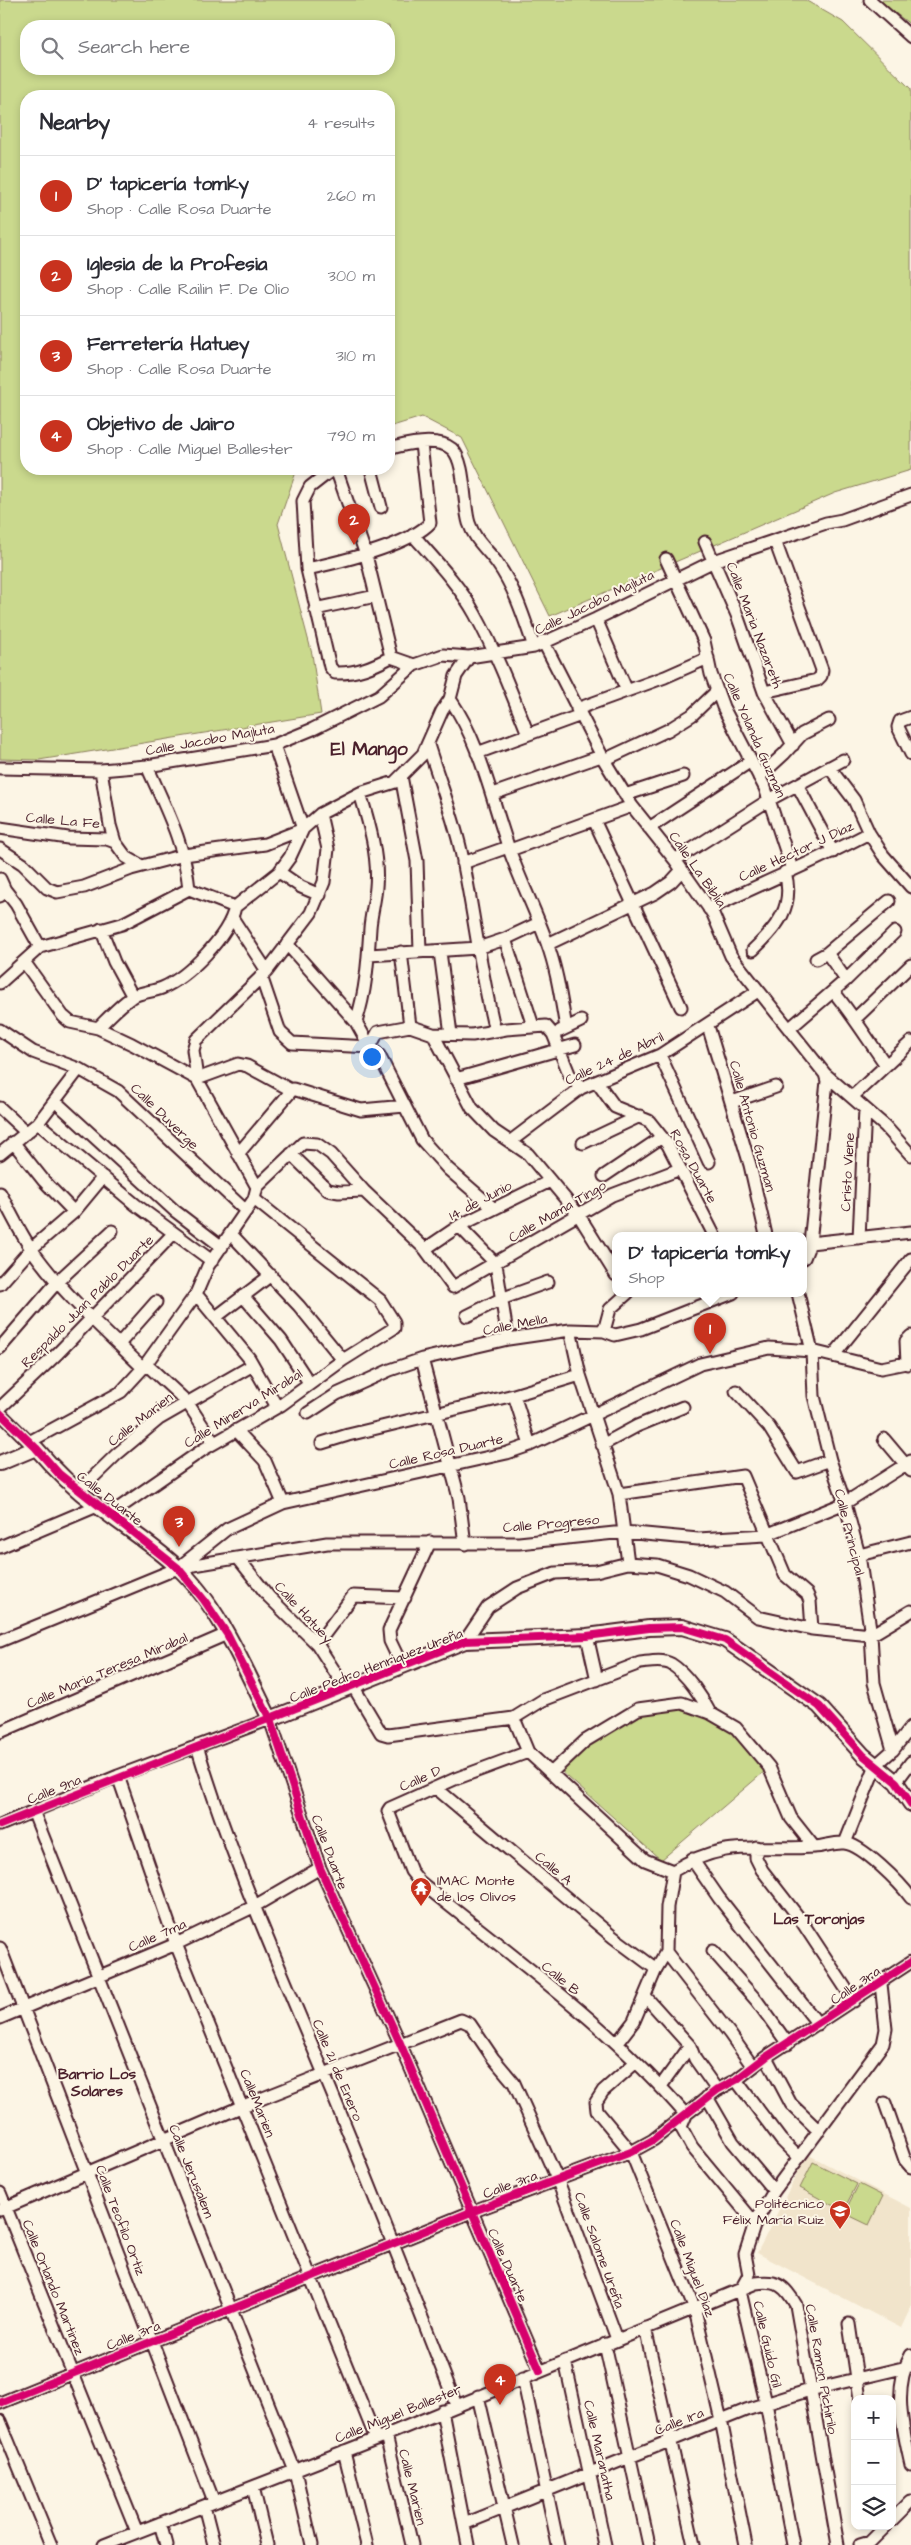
<!DOCTYPE html>
<meta charset="utf-8">
<style>
:root{--surface:#fff;--page:#f7f7f7;--text:#2b2b33;--muted:#7c7c81;--line:#e1e1e2;--accent:#c8321e}
body{margin:0;font-family:"Architects Daughter",sans-serif;background:var(--page);color:var(--text)}
.controls{position:absolute;right:15px;bottom:15px;display:grid;overflow:hidden;border-radius:10px;box-shadow:0 2px 8px #0003}
.controls button{width:45px;height:45px;display:grid;place-items:center;padding:0;border:0;border-bottom:1px solid var(--line);background:var(--surface);color:var(--text);font:25px sans-serif}
.you{position:absolute;left:371px;top:1056px;width:18px;height:18px;margin:-12px;border:4px solid #fff;border-radius:50%;background:#1a73e8;box-shadow:0 0 0 8px #1a73e833}
.badge{display:grid;place-items:center;width:32px;height:32px;border-radius:50%;background:var(--accent);color:#fff;font-size:16px;font-weight:700}
.pin{position:absolute;translate:-50% -41px;filter:drop-shadow(0 1px 2px #0008)}
.pin::after{content:'';position:absolute;top:26px;width:18px;height:15px;background:inherit;clip-path:polygon(0 0,100% 0,50% 100%)}
.popup{position:absolute;left:612px;top:1232px;width:195px;height:65px;box-sizing:border-box;display:grid;place-content:center;border-radius:10px;background:var(--surface);filter:drop-shadow(0 1px 4px #0005);font-size:16px;white-space:nowrap;color:var(--muted)}
.popup b{font-size:19px;color:var(--text)}
.popup::after{content:'';position:absolute;left:50%;top:100%;margin-left:-10px;border:10px solid transparent;border-top-color:var(--surface)}
.list{margin:0;padding:0;list-style:none}
h2{display:flex;justify-content:space-between;align-items:center;height:65px;margin:0;padding:0 20px;font-size:21px}
h2 small{font-size:16px;font-weight:400;color:var(--muted)}
.list li{display:grid;grid-template-columns:32px 1fr auto;gap:15px;align-items:center;box-sizing:border-box;height:80px;padding:0 20px;border-top:1px solid var(--line)}
.list b{display:block;font-size:19px;white-space:nowrap}
.list p{margin:0;font-size:16px;white-space:nowrap;color:var(--muted)}
.list em{font-size:16px;font-style:normal;color:var(--muted)}
.icon{flex:none;width:28px;height:28px;fill:none;stroke:currentColor;stroke-width:2;stroke-linecap:round;stroke-linejoin:round}
.map{position:relative;flex:none;width:911px;height:2545px;overflow:hidden}
.search{position:absolute;background:var(--surface);box-shadow:0 2px 8px #0003;left:20px;top:20px;width:375px;height:55px;display:flex;align-items:center;gap:12px;box-sizing:border-box;padding:0 18px;border-radius:20px;color:var(--muted);font-size:19px}
.panel{position:absolute;background:var(--surface);box-shadow:0 2px 8px #0003;left:20px;top:90px;width:375px;height:385px;border-radius:20px}
.map>svg:first-child{display:block}
</style>
<div class="map">
<svg width="911" height="2545" viewBox="0 0 911 2545">
<rect width="100%" height="100%" fill="#fcf5e5"/>
<filter id="ink" filterUnits="userSpaceOnUse"><feTurbulence type="fractalNoise" baseFrequency=".02" numOctaves="2"/><feDisplacementMap in="SourceGraphic" scale="10" xChannelSelector="R" yChannelSelector="G"/><feConvolveMatrix kernelMatrix="1 2 1 2 8 2 1 2 1" color-interpolation-filters="sRGB"/></filter>
<g filter="url(#ink)">
<!-- built -->
<path fill="#f1e4cb" d="M807,2154L911,2208V2307L901,2328L757,2253Z"/>
<!-- green -->
<path fill="#cad98d" stroke="#8a7c5c" fill-rule="evenodd" d="M0,0H805L843,22L911,89V470L835,493L550,616L462,438L422,417L389,427V96H26V469H297L278,524L312,654L321,714L39,760L0,759ZM26,26H389V69H26Z
M878,0H911V25Z
M682,1708L729,1726L765,1771L661,1860L559,1769L590,1744L638,1715Z
M813,2162L857,2184L843,2211L800,2188Z
M859,2184L883,2196L869,2225L844,2213Z"/>
<g fill="none" stroke-linecap="round" stroke-linejoin="round">
<!-- minor casing -->
<g stroke="#4a1f2b" stroke-width="15">
<path id="minor" d="M870,0L911,37
M389,449C405,444 438,437 452,449C466,462 463,504 469,523C475,541 487,549 497,563C515,588 524,618 534,647
M333,469L310,487L303,501L307,569L330,667L335,673C356,674 374,666 391,657
M336,469L366,555L391,657L414,665
M371,469L381,507
M413,535C435,560 459,585 475,614C496,652 512,694 528,734
M705,542L737,615L764,692L793,745
M666,559L704,641L711,674L723,707L765,788L792,869
M307,569C339,562 408,546 430,523L421,444
M315,609L376,596
M596,619L627,691
M543,641L604,760L632,806L675,860L713,914L731,956L825,1074L885,1126L911,1155
M764,692L817,680L821,676L822,670L775,541
M450,699C479,741 490,792 506,840C517,875 535,908 547,943C557,970 561,999 566,1028
M577,709L665,677L708,658
M911,717L900,721L898,727L911,754
M274,745L303,829
M428,745C439,780 453,815 461,851C474,911 480,971 495,1031
M477,753L581,715
M604,760L668,730L692,715L716,692
M147,766C165,807 185,844 189,889
M829,767L854,800L869,833L883,855L911,887
M0,768L101,770L147,766L274,745L313,729L379,696L414,665L443,655L469,657L534,647L596,619L714,561L826,523L842,520L911,495
M101,770L110,825L115,842
M401,776L417,861L420,952
M759,777L784,754L802,734L829,720
M798,786L833,852
M493,794L601,756
M625,795L683,776
M594,820L681,1007
M0,828L68,838L107,839L115,842L126,857L142,866
M649,828L751,761
M0,849L23,864L47,888L57,892L84,887L131,869L184,855L265,844L303,829L320,814L360,793L395,782L423,754L442,711L450,699L456,676L469,657
M510,850L632,806
M675,860L769,800L843,760
M463,863L508,847
M279,872L301,887L320,895
M0,879L5,890L0,896
M5,890L16,904L40,947
M709,909C762,883 817,861 869,833
M233,919L267,971
M101,929L114,962L133,997
M505,939L533,1026
M287,944L356,1022L370,1047L379,1055L422,1140L448,1169L493,1208
M548,944L655,893L671,882L682,870
M753,950C777,927 795,907 785,872
M401,952L410,1026
M440,952L451,1034
M827,953L846,980
M369,955L478,948L505,939L539,923
M816,959L827,953L889,901
M25,963L63,1016L70,1022L98,1028L132,1044L197,1079L238,1064L247,1066L291,1090
M261,976L280,1032L292,1043L370,1047L378,1032L410,1026L433,1034L472,1035L506,1029L546,1026L553,1034L570,1076L581,1088
M0,983L40,947L122,924L189,889L235,907
M833,991C853,1015 868,1040 886,1065
M856,1018L911,965
M356,1022C366,992 368,960 370,928C371,914 375,901 376,887C379,856 369,823 360,793
M708,1026L750,1165L766,1235
M98,1028C108,1018 120,1005 132,997C140,992 152,992 162,988C188,977 229,936 235,907L279,872L290,857L303,829
M789,1029L846,980L895,932
M0,1030L33,1052L79,1069L118,1091L246,1211
M560,1031L581,1021
M433,1034L472,1108L494,1131L528,1154L578,1214L616,1275
M660,1055L709,1162
M456,1079L575,1045
M597,1082L615,1107L649,1121L668,1145L714,1235
M852,1097L911,1042
M56,1102L175,1211L222,1247
M732,1102L776,1087
M0,1108L27,1133
M38,1123L136,1205L212,1261
M511,1141L581,1088L660,1055L755,993L757,989
M13,1142L44,1181L74,1212
M583,1143L640,1116
M0,1154L38,1123L79,1069
M238,1154L293,1089L361,1110L405,1106
M291,1154L328,1190L339,1192L364,1191
M604,1176L662,1137
M257,1187L197,1079L193,1050L196,1040L267,971L311,913L324,882L328,849L320,814
M0,1193C10,1211 20,1233 32,1250C63,1294 105,1331 143,1368
M459,1226L496,1264L508,1339
M231,1234L299,1306L343,1360
M859,1238L865,1109
M810,1243L911,1232
M425,1249L459,1226L550,1181
M804,1258L810,1243L827,1081L825,1074
M0,1284L31,1249L74,1212L103,1177
M798,1293L812,1351L814,1396L830,1460L845,1503L859,1555L871,1635L874,1683L893,1750
M196,1294L249,1358L277,1407
M243,1296L281,1340L310,1384
M467,1316L501,1299L548,1282
M216,1317L271,1275
M570,1330L580,1375L619,1494L628,1563
M604,1331L610,1309L628,1293
M119,1344L156,1302
M0,1348L58,1281L112,1231
M833,1356L911,1259
M422,1359L459,1498L465,1544
M146,1364L187,1402L214,1443
M907,1364L906,1341L911,1336
M736,1391L769,1427L797,1472L830,1460
M514,1395L530,1445
M0,1408L58,1353L173,1234
M0,1413L34,1447
M308,1413L337,1394L390,1370L422,1359L508,1339L570,1330L604,1331L615,1335L641,1329L733,1293
M236,1430L265,1461L283,1503
M884,1439L911,1471
M29,1442L121,1392L143,1368L196,1294L208,1266L254,1199L257,1187L303,1143L317,1144L331,1154L364,1191L425,1249L453,1287L612,1195L680,1169
M322,1443L348,1435L514,1395L580,1375
M602,1445L637,1426L683,1407
M79,1491L117,1454L159,1419L253,1365
M619,1494L743,1476L785,1575L807,1594L810,1601L812,1629
M109,1515L204,1449L281,1405L343,1360L394,1328V1322L380,1300L254,1199
M0,1547L97,1506
M859,1555L911,1542
M238,1558L269,1597L317,1644L346,1689
M182,1567L327,1543H519L624,1532L698,1539L766,1535L845,1503L911,1461
M587,1636L597,1680
M0,1641L178,1568L227,1529L283,1503L507,1453L530,1445L700,1364L769,1348L812,1351L881,1368L911,1362
M465,1641L488,1607L517,1588L555,1573L596,1571L628,1563L657,1565L689,1575L725,1592L758,1617L812,1629L871,1635L911,1611
M317,1644L353,1596L405,1598
M402,1666L390,1641L389,1630L430,1542
M353,1686L381,1733L388,1735L514,1718L543,1700L640,1663C650,1662 662,1659 671,1664C687,1674 702,1697 710,1713
M514,1718L528,1752L645,1860L673,1871
M0,1732L227,1634
M197,1746C231,1859 279,1965 324,2074C370,2183 413,2294 456,2405
M528,1752L455,1779L390,1808L388,1811L411,1871L419,1881C511,1956 609,2025 686,2115L681,2127L692,2147L755,2223
M551,1773L585,1741L638,1709L682,1703L710,1713L736,1728L769,1767L791,1818L814,1847
M118,1776L176,1944L376,2439
M896,1782L911,1762
M436,1788L613,1937L656,1969
M33,1811L295,2471L312,2545
M0,1825L118,1776L270,1719L320,1868L400,2043L540,2371
M845,1843L876,1765L893,1750L911,1727
M756,1847V1858L762,1870L800,1919L854,2001
M692,1859L719,1898L818,2024
M0,1948L214,2502
M713,1951L757,2001L788,2044
M666,1952L730,2034L753,2067
M645,1996L690,2046L695,2059L717,2090
M0,2018L176,1944L253,1907L320,1868
M617,2043L634,2021L656,1969L666,1952L667,1907L673,1871C726,1838 756,1851 814,1847C824,1847 834,1842 844,1843C862,1844 901,1884 911,1898
M766,2057L791,2104L819,2131
M636,2062L603,2091L596,2102L597,2111L631,2152L695,2310L721,2420L746,2545
M736,2080L781,2140L798,2157
M661,2086L690,2046
M707,2097L733,2142L774,2191
M885,2103L905,2160L911,2167
M0,2193L137,2532
M0,2210L243,2106L461,2020L470,2024L493,2058L514,2083L558,2181L617,2339
M849,2324L860,2399
M645,2328L694,2545
M605,2344L649,2545
M911,2355C892,2388 903,2429 911,2465
M565,2361L605,2545
M523,2378L558,2545
M478,2396L513,2545
M0,2403L471,2212L631,2152L653,2140L717,2090L736,2080L766,2057L911,1962
M442,2411L468,2545
M0,2421L51,2545
M386,2435L412,2545
M344,2451L367,2545
M253,2487L267,2545
M204,2506L214,2545
M892,2520L911,2501
M160,2523L166,2545
M464,2524L746,2410L810,2390L911,2366
M104,2545L386,2435L756,2283C778,2280 785,2286 796,2305L838,2545
M793,2545L766,2403L740,2291L749,2275L745,2254L755,2223L774,2191L883,2044L886,2029L881,1984
M860,2545L870,2542L886,2526"/>
</g>
<!-- tertiary casing -->
<g stroke="#4a1f2b" stroke-width="18">
<path id="tertiary" d="M0,1463L36,1448C54,1469 73,1488 96,1505C123,1526 152,1544 177,1567C219,1605 245,1669 270,1719L465,1641L587,1636L649,1628L682,1627L725,1640L819,1706L863,1755L896,1782L911,1804"/>
</g>
<!-- minor -->
<use href="#minor" stroke="#fcf5e5" stroke-width="11"/>
<!-- tertiary -->
<use href="#tertiary" stroke="#fcf5e5" stroke-width="14"/>
<!-- cycleway casing -->
<g stroke="#fcf5e5" stroke-width="11">
<path id="cycleway" d="M0,1413L36,1448L59,1474L178,1568L204,1600L227,1634L270,1719L320,1868L400,2043L540,2371
M0,1825L465,1641L587,1636L649,1628L682,1627L725,1640L819,1706L863,1755L896,1782L911,1804
M0,2403L471,2212L631,2152L653,2140L717,2090L736,2080L766,2057L911,1962"/>
</g>
<!-- cycleway -->
<use href="#cycleway" stroke="#d6006c" stroke-width="8"/>
</g>
</g>
<!-- icons -->
<defs>
<g id="temple-pin" transform="scale(1.125)"><path d="M0 17L-7.5 6A9.5 9.5 0 1 1 7.5 6Z" fill="#c8321e" stroke="#fcf5e5"/><path d="M0-6L5-2H3V0L6.5 2.5H4V6H1.5V3h-3V6H-4V2.5H-6.5L-3 0V-2H-5Z" fill="#fff"/></g>
<g id="school-pin" transform="scale(1.125)"><path d="M0 17L-7.5 6A9.5 9.5 0 1 1 7.5 6Z" fill="#c8321e" stroke="#fcf5e5"/><path d="M0-5L7-2L0 1L-7-2ZM-4 1L0 2.5L4 1V4Q0 6-4 4Z" fill="#fff"/></g>
</defs>
<g fill-rule="evenodd">
<use href="#temple-pin" x="421" y="1888"/>
<use href="#school-pin" x="840" y="2211"/>
</g>
<g text-anchor="middle" stroke-width="4" stroke-linejoin="round" paint-order="stroke">
<!-- street labels -->
<g font-size="14" fill="#4a1f2b" stroke="#fcf5e5">
<text transform="translate(594 602) rotate(-26)" y="5">Calle Jacobo Majluta</text>
<text transform="translate(755 625) rotate(69)" y="5">Calle Maria Nazareth</text>
<text transform="translate(755 735) rotate(66)" y="5">Calle Yolanda Guzman</text>
<text transform="translate(210 739) rotate(-10)" y="5">Calle Jacobo Majluta</text>
<text transform="translate(63 820) rotate(5)" y="5">Calle La Fe</text>
<text transform="translate(796 851) rotate(-25)" y="5">Calle Hector J Diaz</text>
<text transform="translate(698 869) rotate(55)" y="5">Calle La Biblia</text>
<text transform="translate(614 1058) rotate(-25)" y="5">Calle 24 de Abril</text>
<text transform="translate(165 1116) rotate(44)" y="5">Calle Duverge</text>
<text transform="translate(753 1126) rotate(74)" y="5">Calle Antonio Guzman</text>
<text transform="translate(694 1166) rotate(61)" y="5">Rosa Duarte</text>
<text transform="translate(847 1172) rotate(-87)" y="5">Cristo Viene</text>
<text transform="translate(480 1200) rotate(-28)" y="5">14 de Junio</text>
<text transform="translate(557 1211) rotate(-30)" y="5">Calle Mama Tingo</text>
<text transform="translate(87 1301) rotate(-45)" y="5">Respaldo Juan Pablo Duarte</text>
<text transform="translate(515 1324) rotate(-11)" y="5">Calle Mella</text>
<text transform="translate(243 1408) rotate(-32)" y="5">Calle Minerva Mirabal</text>
<text transform="translate(140 1419) rotate(-38)" y="5">Calle Marien</text>
<text transform="translate(446 1451) rotate(-13)" y="5">Calle Rosa Duarte</text>
<text transform="translate(110 1498) rotate(38)" y="5">Calle Duarte</text>
<text transform="translate(551 1523) rotate(-5)" y="5">Calle Progreso</text>
<text transform="translate(850 1532) rotate(76)" y="5">Calle Principal</text>
<text transform="translate(304 1612) rotate(47)" y="5">Calle Hatuey</text>
<text transform="translate(376 1665) rotate(-21)" y="5">Calle Pedro Henriquez Ureña</text>
<text transform="translate(107 1670) rotate(-23)" y="5">Calle Maria Teresa Mirabal</text>
<text transform="translate(420 1778) rotate(-24)" y="5">Calle D</text>
<text transform="translate(54 1789) rotate(-22)" y="5">Calle 9na</text>
<text transform="translate(330 1852) rotate(69)" y="5">Calle Duarte</text>
<text transform="translate(554 1868) rotate(40)" y="5">Calle A</text>
<text transform="translate(157 1935) rotate(-24)" y="5">Calle 7ma</text>
<text transform="translate(561 1978) rotate(39)" y="5">Calle B</text>
<text transform="translate(855 1985) rotate(-34)" y="5">Calle 3ra</text>
<text transform="translate(338 2070) rotate(67)" y="5">Calle 21 de Enero</text>
<text transform="translate(258 2103) rotate(68)" y="5">CalleMarien</text>
<text transform="translate(192 2171) rotate(68)" y="5">Calle Jerusalem</text>
<text transform="translate(510 2184) rotate(-20)" y="5">Calle 3ra</text>
<text transform="translate(121 2220) rotate(69)" y="5">Calle Teofilo Ortiz</text>
<text transform="translate(600 2250) rotate(70)" y="5">Calle Salome Ureña</text>
<text transform="translate(508 2265) rotate(66)" y="5">Calle Duarte</text>
<text transform="translate(693 2268) rotate(69)" y="5">Calle Miguel Díaz</text>
<text transform="translate(54 2287) rotate(68)" y="5">Calle Orlando Martinez</text>
<text transform="translate(133 2335) rotate(-22)" y="5">Calle 3ra</text>
<text transform="translate(768 2344) rotate(77)" y="5">Calle Guido Gil</text>
<text transform="translate(822 2369) rotate(80)" y="5">Calle Ramon Pichirilo</text>
<text transform="translate(398 2413) rotate(-22)" y="5">Calle Miguel Ballester</text>
<text transform="translate(679 2421) rotate(-22)" y="5">Calle 1ra</text>
<text transform="translate(600 2450) rotate(77)" y="5">Calle Maranatha</text>
<text transform="translate(413 2487) rotate(76)" y="5">Calle Marien</text>
</g>
<!-- poi labels -->
<g font-size="14" fill="#4a1f2b" stroke="#fcf5e5" text-anchor="start">
<text x="437" y="1885">IMAC Monte<tspan x="437" dy="16">de los Olivos</tspan></text>
<text x="824" y="2208" text-anchor="end">Politécnico<tspan x="824" dy="16">Félix María Ruiz</tspan></text>
</g>
<!-- neighbourhood labels -->
<g font-size="15" font-weight="bold" fill="#4a1f2b" stroke="#fcf5e5">
<text x="819" y="1924">Las Toronjas</text>
<text x="97" y="2079">Barrio Los<tspan x="97" dy="17">Solares</tspan></text>
</g>
<!-- district labels -->
<g font-size="19" font-weight="bold" fill="#4a1f2b" stroke="#fcf5e5">
<text x="369" y="755">El Mango</text>
</g>
</g>
</svg>
<div class="controls">
<button>+</button>
<button>−</button>
<button><svg class="icon" aria-label="layers" viewBox="0 0 24 24"><path d="M12 4l9 5-9 5-9-5zM3 14l9 5 9-5"/></svg></button>
</div>
<div class="you"></div>
<div class="pin badge" style="left:710px;top:1354px">1</div>
<div class="popup"><b>D' tapicería tomky</b>Shop</div>
<div class="pin badge" style="left:354px;top:545px">2</div>
<div class="pin badge" style="left:179px;top:1547px">3</div>
<div class="pin badge" style="left:500px;top:2405px">4</div>
<div class="search"><svg class="icon" aria-label="search" viewBox="0 0 24 24"><circle cx="10" cy="10" r="6"/><path d="M15 15l6 6"/></svg>Search here</div>
<section class="panel">
<h2>Nearby<small>4 results</small></h2>
<ul class="list">
<li><span class="badge">1</span><div><b>D' tapicería tomky</b><p>Shop · Calle Rosa Duarte</p></div><em>260 m</em></li>
<li><span class="badge">2</span><div><b>Iglesia de la Profesia</b><p>Shop · Calle Railin F. De Olio</p></div><em>300 m</em></li>
<li><span class="badge">3</span><div><b>Ferretería Hatuey</b><p>Shop · Calle Rosa Duarte</p></div><em>310 m</em></li>
<li><span class="badge">4</span><div><b>Objetivo de Jairo</b><p>Shop · Calle Miguel Ballester</p></div><em>790 m</em></li>
</ul>
</section>
</div>
